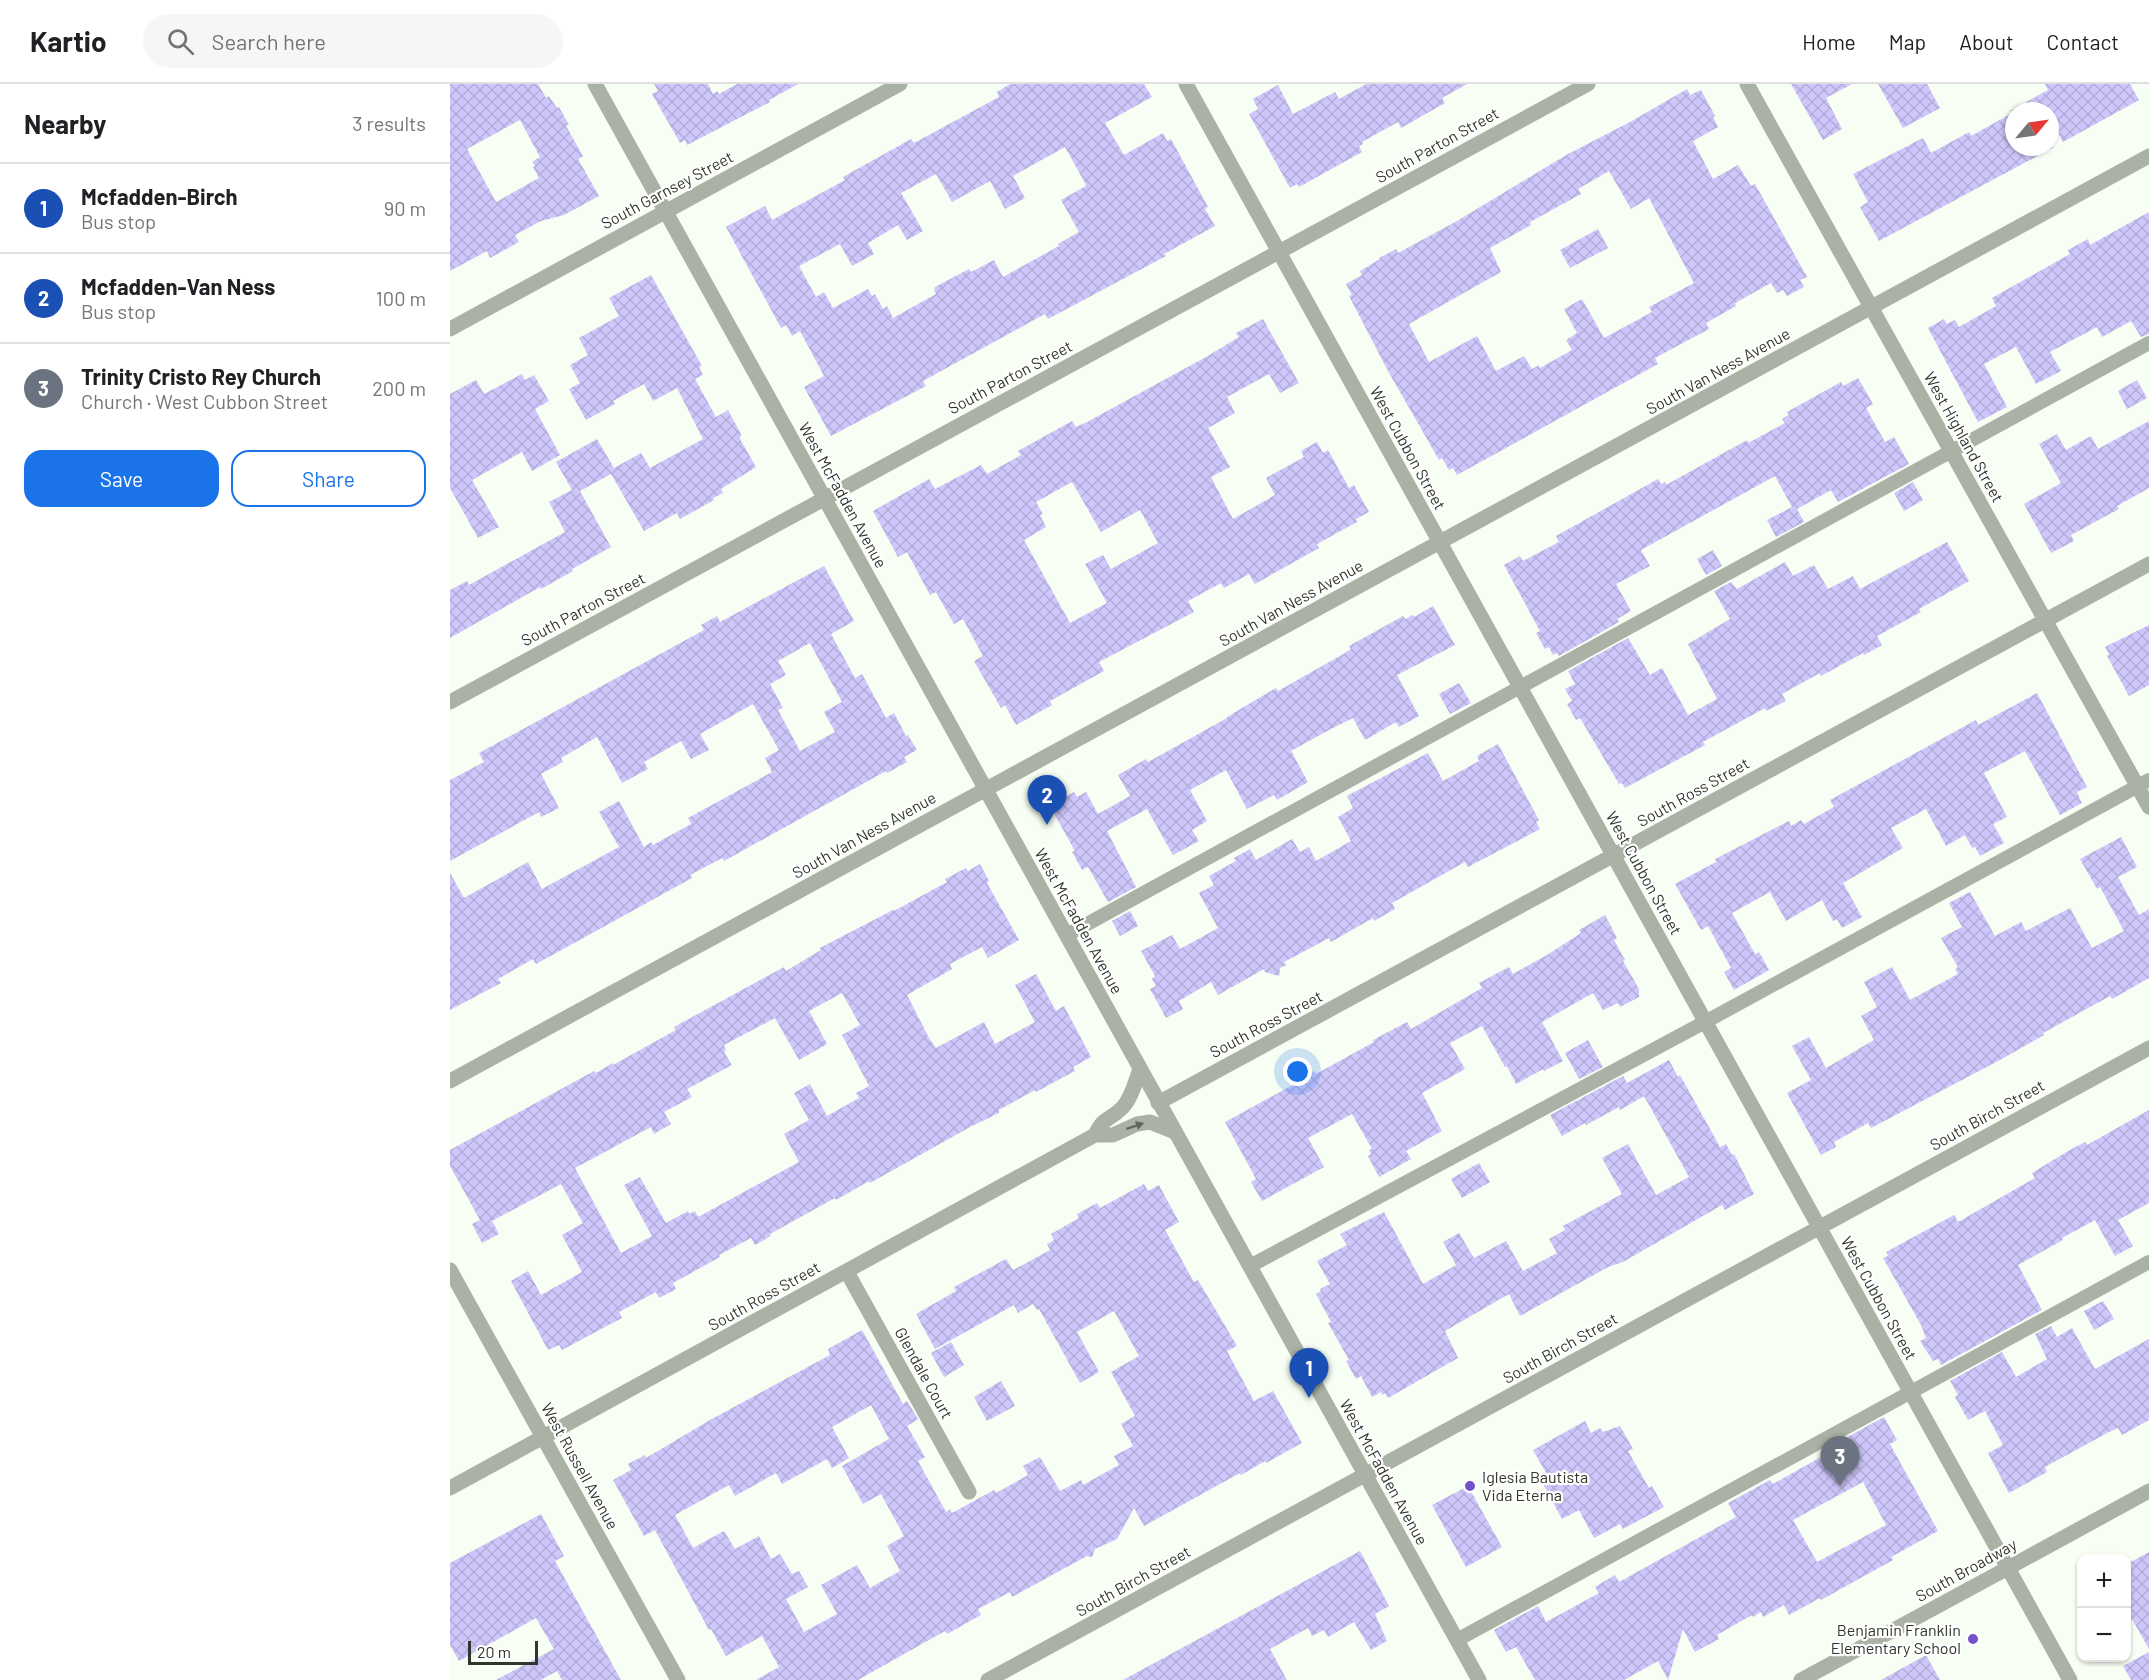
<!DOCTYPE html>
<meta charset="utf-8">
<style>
:root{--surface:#fff;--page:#f6f6f6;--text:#202124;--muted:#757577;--line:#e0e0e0;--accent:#1a73e8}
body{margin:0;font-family:Barlow,sans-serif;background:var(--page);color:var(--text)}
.controls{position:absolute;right:18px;bottom:18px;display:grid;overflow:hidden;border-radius:12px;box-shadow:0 2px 4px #0004}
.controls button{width:54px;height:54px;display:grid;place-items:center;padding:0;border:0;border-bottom:2px solid var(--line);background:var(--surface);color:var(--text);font:30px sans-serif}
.compass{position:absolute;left:1555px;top:18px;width:54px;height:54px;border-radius:50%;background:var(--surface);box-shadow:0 2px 4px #0004;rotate:61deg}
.scale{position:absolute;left:18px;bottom:15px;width:70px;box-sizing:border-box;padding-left:6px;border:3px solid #30362b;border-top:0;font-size:16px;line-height:21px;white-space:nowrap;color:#30362b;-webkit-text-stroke:4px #fff;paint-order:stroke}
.you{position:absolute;left:848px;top:988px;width:21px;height:21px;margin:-15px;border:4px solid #fff;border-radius:50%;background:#1a73e8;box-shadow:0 0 0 9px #1a73e833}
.badge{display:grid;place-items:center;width:39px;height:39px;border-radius:50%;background:var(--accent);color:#fff;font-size:20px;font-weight:700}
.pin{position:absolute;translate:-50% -50px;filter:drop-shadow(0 2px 3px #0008)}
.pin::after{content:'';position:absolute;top:32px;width:21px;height:18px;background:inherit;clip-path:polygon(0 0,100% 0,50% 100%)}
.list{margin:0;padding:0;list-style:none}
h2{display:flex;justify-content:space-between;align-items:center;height:78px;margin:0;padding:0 24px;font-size:26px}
h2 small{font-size:20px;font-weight:400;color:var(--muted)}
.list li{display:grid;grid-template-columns:39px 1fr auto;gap:18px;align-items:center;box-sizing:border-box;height:90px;padding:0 24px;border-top:2px solid var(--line)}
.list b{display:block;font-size:22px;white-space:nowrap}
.list p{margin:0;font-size:20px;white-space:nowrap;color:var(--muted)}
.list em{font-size:20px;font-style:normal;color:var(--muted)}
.actions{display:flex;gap:12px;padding:18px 24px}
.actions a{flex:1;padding:14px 0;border:2px solid var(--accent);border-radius:18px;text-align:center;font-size:21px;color:var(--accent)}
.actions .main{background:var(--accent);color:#fff}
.icon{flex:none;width:33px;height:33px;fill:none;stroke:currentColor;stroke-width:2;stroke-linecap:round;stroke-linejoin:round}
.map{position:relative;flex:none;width:1699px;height:1596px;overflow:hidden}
header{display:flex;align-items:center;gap:36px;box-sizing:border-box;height:84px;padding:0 30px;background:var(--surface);border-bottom:2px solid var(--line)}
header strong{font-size:28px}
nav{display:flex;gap:33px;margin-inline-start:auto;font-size:21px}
.search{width:420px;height:54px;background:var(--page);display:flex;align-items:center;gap:15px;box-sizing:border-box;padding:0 21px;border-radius:33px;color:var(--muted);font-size:22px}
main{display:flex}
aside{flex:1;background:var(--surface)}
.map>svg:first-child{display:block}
</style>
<header>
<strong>Kartio</strong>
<div class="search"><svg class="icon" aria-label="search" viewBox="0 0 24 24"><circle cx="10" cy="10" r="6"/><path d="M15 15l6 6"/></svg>Search here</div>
<nav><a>Home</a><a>Map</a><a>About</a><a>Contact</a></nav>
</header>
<main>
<aside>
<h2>Nearby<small>3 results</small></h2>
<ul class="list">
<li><span class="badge" style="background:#1a4fb4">1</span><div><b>Mcfadden-Birch</b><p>Bus stop</p></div><em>90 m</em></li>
<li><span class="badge" style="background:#1a4fb4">2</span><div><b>Mcfadden-Van Ness</b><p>Bus stop</p></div><em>100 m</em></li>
<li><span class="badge" style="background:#6b7280">3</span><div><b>Trinity Cristo Rey Church</b><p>Church · West Cubbon Street</p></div><em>200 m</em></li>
</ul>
<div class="actions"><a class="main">Save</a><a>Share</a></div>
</aside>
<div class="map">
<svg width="1699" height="1596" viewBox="0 0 1699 1596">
<defs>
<pattern id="building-cross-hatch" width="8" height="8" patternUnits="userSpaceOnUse" patternTransform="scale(1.5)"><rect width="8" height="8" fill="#cfc7fc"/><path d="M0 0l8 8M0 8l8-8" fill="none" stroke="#b2acd8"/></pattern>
</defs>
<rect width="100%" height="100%" fill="#f7fef3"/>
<!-- building -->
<path fill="url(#building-cross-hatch)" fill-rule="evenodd" d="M0,0H88L96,14L99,12L107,24L109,23L119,41L116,42L133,72L128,75L149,112L114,131L91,137L65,151L69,158L40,174L37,167L0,187ZM70,36L90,73L82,78L85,82L83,83L89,94L46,118L17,65Z
M204,0H258L263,10L267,7L269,10L287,0H348L319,16L320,18L237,61L235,56L230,59L202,10L208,7Z
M560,0H694L702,13L655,39L674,71L713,49L717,57L721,55L758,123L755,125L765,142L714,170L716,172L598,235L595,230L473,297L476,302L381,352L354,303L374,292L350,247L342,252L336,241L331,244L276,143L315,122L322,136L395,96L393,93L461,55L464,59L549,13L547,8ZM615,63L635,99L636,102L611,116L629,148L608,160L609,162L553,193L544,176L521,188L519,185L485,203L484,206L486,210L443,234L437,222L433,225L425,210L422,212L418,205L383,224L374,208L366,213L349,182L390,160L402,182L424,170L418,159L448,141L457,156L473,147L451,109L486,90L502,118L540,97L555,125L575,114L563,92Z
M916,0H1017L992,14L995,19L951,44L948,38L912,58L913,60L909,62L912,68L849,103L847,100L840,104L799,30L808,25L803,15L828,1L843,30L885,8L889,15Z
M1341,0H1402L1376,14L1392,45L1373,56Z
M1428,0H1477L1490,24L1453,44Z
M1595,0H1680L1689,16L1613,58L1600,35V27H1560L1598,6Z
M1237,5L1240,11L1251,6L1265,32L1263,33L1268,43L1243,57L1263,95L1288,81L1301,102L1305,100L1357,193L1350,196L1354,203L1337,212L1333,206L1327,209L1321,199L1285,219L1286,222L1256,239L1259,245L1205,274L1208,280L1007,391L1003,384L999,386L992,374L989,376L938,287L899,212L902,211L896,200L912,191L910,187L930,175L929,174L946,165L948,169L1007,137L1118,70L1180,38ZM1159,87L1181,125L1199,114L1244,199L1199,223L1202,228L1154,254L1132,215L1114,225L1127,249L1116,256L1122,266L1090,284L1089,281L1082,285L1074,272L1046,287L1027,252L979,278L959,240L1051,188L1040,164L1081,141L1080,138L1131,110L1128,105Z
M1564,28V63H1604L1429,157L1410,123L1418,118L1403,90L1473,54L1481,69L1519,48L1521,52Z
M1699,128V250L1691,253L1681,237L1652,253L1647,243L1600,268L1611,287L1586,300L1566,263L1534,280L1557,323L1528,338L1478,244L1494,235L1497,240L1505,236L1509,243L1546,222L1542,214L1620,170L1618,166L1638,155L1640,161Z
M1148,145L1158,164L1120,184L1110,166Z
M201,191L252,282L249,283L253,291L245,295L266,333L278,326L291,350L290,355L306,383L271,405L273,409L263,414L264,416L230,435L227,429L194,447L161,390L130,407L161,463L122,485L123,487L91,505L90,503L0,554V506L17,497L19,501L115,448L99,418L122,406L106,378L147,355L164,384L191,369L200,384L253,355L227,304L203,317L194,300L163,317L165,320L136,336L119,305L130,299L120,281L138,271L129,254L169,232L159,214Z
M813,235L849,299L830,309L819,290L777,313L785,329L758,344L780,383L761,393L783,435L825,411L816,394L854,373L851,367L867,358L873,369L878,366L899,404L904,401L919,428L906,435L907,438L867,460L869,464L805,500L799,490L774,504L771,499L738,517L744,528L649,578L654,587L600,617L602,621L566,641L555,621L551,624L524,577L533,572L513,535L504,540L486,508L480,511L457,468L448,473L423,427L479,395L485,405L531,381L537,390L571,371L568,367L622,337L626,343L637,338L756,273L789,253L786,249ZM622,398L651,448L690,426L708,459L661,485L653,471L635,480L657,519L620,539L574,456L596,443L590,431L593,430L586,418Z
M72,290L75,296L84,291L99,317L85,325L110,371L82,387L72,368L22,396L49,443L28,454L0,404V310L26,296L34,310Z
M1408,294L1423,320L1416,324L1435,358L1444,353L1459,380L1388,418L1381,406L1347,425L1354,438L1326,453L1317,436L1342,423L1325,392L1191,466L1200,482L1166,500L1181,527L1167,535L1169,538L1109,572L1107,569L1103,571L1099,563L1095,565L1086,549L1090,547L1054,481L1070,472L1073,477L1109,458L1106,452L1208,395L1211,400L1215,398L1216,401L1297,356L1298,359L1335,339L1332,335L1339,331L1337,328L1391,298L1393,302Z
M1687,296L1697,314L1677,325L1668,307Z
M1699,337V404L1667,422L1669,425L1621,451L1624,457L1601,469L1574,420L1611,399L1589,360L1607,350L1616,366L1641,352L1648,365Z
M1463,398L1473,416L1454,427L1444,409Z
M1497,458L1519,497L1469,525L1471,528L1427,552L1432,561L1414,571L1413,569L1371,592L1370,589L1332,610L1336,617L1316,627L1315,624L1253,658L1255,661L1175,704L1172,699L1169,700L1130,634L1126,636L1117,620L1122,617L1115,605L1125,600L1118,587L1178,554L1200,591L1212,584L1238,631L1267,615L1238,560L1280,535L1264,507L1281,498L1287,505L1335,478L1343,492L1364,481L1378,505L1403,492L1410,505Z
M1263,466L1272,482L1256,491L1247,475Z
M374,482L404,537L381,550L405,594L412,590L436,634L444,629L456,652L458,651L467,666L454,673L457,678L437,689L436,687L274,777L272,774L240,791L242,794L86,880L83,875L48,895L51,899L0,926V789L14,814L78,778L92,805L169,763L149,728L169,717L194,763L201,758L203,761L241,740L238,734L322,688L315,674L329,666L303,620L250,650L259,666L241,675L231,657L194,678L198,685L172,699L147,653L111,674L113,678L91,690L109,724L91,733L89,728L0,777V696L34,678L29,669L254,546L251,541L267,532L270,538ZM360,559L392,618L374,628L385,648L350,667L328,626L333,624L320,600L336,591L328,577Z
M983,522L1005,561L947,591L969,632L949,643L946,638L915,656L903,634L879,646L841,667L858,698L827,716L824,711L797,725L776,686L740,706L757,737L742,746L749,757L723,771L697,725L657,747L686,803L658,818L638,783L632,786L622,768L625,767L602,726L610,722L608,717L624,708L627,713L636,708L648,730L680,712L668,691L696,675L698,678L777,634V633L826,604L828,607L895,569L901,565L899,562L953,532L955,535L963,531L964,533Z
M1699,541V601L1679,612L1657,572L1659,570L1655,563Z
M1009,599L1021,619L1000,630L989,610Z
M1587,609L1637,703L1627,708L1632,719L1610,731L1575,667L1534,689L1557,733L1543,740L1554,759L1530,772L1525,763L1522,764L1515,751L1496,762L1476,725L1441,744L1453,764L1393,799L1412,833L1392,844L1387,835L1383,837L1372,816L1336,837L1320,808L1282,829L1305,870L1309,868L1319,886L1284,906L1274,888L1281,884L1258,842L1251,846L1225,800L1266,778L1265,775L1339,737L1341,742L1351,736L1354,740L1384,723L1380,716L1526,636L1528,641Z
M1048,660L1089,736L1086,738L1090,745L1018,783L1015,778L942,819L945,825L924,837L923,834L881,858L879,854L834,878L836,881L830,884L829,892L815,888L814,885L768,911L761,898L729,917L733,925L716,934L700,905L706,902L702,895L705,892L691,867L722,851L730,865L768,844L749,809L764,801L759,792L786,777L784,774L800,765L806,776L842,755L850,768L859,763L866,777L901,757L888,733L903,724L897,712L978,669L993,697L1029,677L1027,672Z
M1671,753L1687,783L1668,793L1689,831L1699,825V894L1662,915L1660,912L1593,949L1594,951L1548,977L1421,1044L1418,1039L1384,1058L1386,1063L1371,1071L1337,1009L1361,996L1342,962L1359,953L1376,984L1424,956L1411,932L1427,923L1414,898L1442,883L1460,916L1508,890L1505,885L1508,883L1491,854L1512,843L1499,819L1520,808L1545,852L1571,838L1576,847L1620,824L1642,864L1674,847L1650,803L1647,805L1630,775Z
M530,780L539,797L537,799L569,856L538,874L532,863L500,880L502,885L457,911L479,954L486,964L534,938L545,960L585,938L565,901L586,890L606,927L614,922L641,973L623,983L625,987L586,1008L585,1006L549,1026V1029L520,1043L420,1099L419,1097L386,1116L385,1114L320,1150L321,1152L305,1161L301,1154L269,1171L270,1173L223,1199L226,1205L209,1214L206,1208L169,1228L172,1234L153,1244L112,1266L109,1261L98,1266L61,1197L78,1187L91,1211L132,1188L112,1151L133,1139L111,1100L42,1137L49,1150L32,1159L22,1140L30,1136L0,1082V1066L144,987L146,989L163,979V981L226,946L224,943L334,883L336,887L371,866L370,864L443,826L444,827L497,798L495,795L516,784L518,787ZM392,909L410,941L392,951L419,1002L406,1009L409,1014L377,1032L360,1000L344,1009L359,1036L334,1050L349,1078L248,1133L245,1127L239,1130L238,1127L216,1139L190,1093L174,1101L202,1152L171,1169L125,1084L201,1043L204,1050L221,1040L214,1028L242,1013L237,1005L282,981L274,968L276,966L274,961L325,934L349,976L377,960L359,927Z
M680,827L688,842L670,852L662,837Z
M1155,831L1167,854L1164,856L1175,876L1173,877L1189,905V913L1170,923L1168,919L1153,926L1143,909L1092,938L1113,977L1094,987L1093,985L1066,1000L1057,982L1055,983L1032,942L1000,959L1015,985L972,1009L992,1047L956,1067L961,1075L929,1093L918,1072L921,1070L919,1066L922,1065L902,1030L858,1054L874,1083L812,1117L801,1098L806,1095L775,1038L850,997L849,995L864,987L866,990L924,958L923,956L957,938L961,945L1032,904L1029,899L1059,883L1063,890L1097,871L1131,849L1129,846Z
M1138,956L1153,983L1129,995L1115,969Z
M1219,976L1228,993L1230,991L1270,1063L1276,1060L1282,1071L1284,1070L1304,1110L1275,1126L1272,1121L1173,1178L1158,1183L1070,1232L1059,1210L995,1247L1008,1274L938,1314L935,1309L932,1311L931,1308L922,1313L911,1292L906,1295L896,1277L899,1276L878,1239L881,1238L866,1210L871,1207L870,1205L880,1200L867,1177L897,1161L890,1150L934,1128L973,1200L1006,1181L993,1158L1009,1149L1024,1174L1056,1157L1073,1187L1107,1169L1099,1155L1115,1146L1113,1142L1172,1110L1152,1074L1178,1060L1206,1111L1239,1093L1194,1012L1170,1026L1169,1023L1136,1041L1135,1039L1112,1052L1100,1031L1173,992L1177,999Z
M1699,1026V1119L1668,1136L1683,1162L1665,1172L1645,1136L1612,1154L1613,1156L1568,1181L1592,1226L1491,1281L1488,1275L1483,1277L1470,1257L1476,1254L1471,1241L1433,1174L1438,1172L1436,1168L1504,1131L1508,1138L1585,1094L1582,1089L1618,1067L1635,1058L1637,1061Z
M1029,1079L1040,1098L1012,1114L1001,1095Z
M694,1100L698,1107L709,1101L729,1138L715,1146L744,1198L748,1196L787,1262L777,1267L804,1317L823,1307L852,1359L816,1379L815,1377L791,1391L790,1389L694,1442L684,1424L667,1455L645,1465L642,1473L637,1472L562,1513L560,1508L528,1525L531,1531L497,1550L495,1547L408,1596H306L329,1583L312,1552L276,1572L261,1545L259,1546L205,1446L194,1452L163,1396L181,1386L178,1380L195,1371L196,1374L260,1336L380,1271L378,1265L412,1246L453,1320L457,1317L468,1335L457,1342L475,1373L468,1377L496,1428L500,1425L502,1429L544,1406L546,1409L578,1391L573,1382L590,1373L610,1407L631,1396L633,1401L669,1381L664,1372L683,1362L671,1340L685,1332L661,1288L689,1272L664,1227L627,1248L649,1288L630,1299L589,1225L587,1226L583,1220L568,1229L564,1221L485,1265L466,1230L506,1207L504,1203L556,1175L563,1186L600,1166L597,1160L604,1156L601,1150L629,1134L627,1130L647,1119L650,1124ZM421,1321L439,1355L392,1382L413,1420L431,1410L454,1452L437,1462L450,1487L420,1504L407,1481L371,1501L387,1530L354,1548L336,1515L358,1503L349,1487L342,1490L330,1470L321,1475L309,1452L285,1465L274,1447L243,1464L225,1431L279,1401L285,1412L326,1389L332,1400L377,1375L382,1384L399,1374L382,1343Z
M1653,1217L1664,1235L1644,1246L1634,1227Z
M1601,1242L1607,1253L1622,1244L1645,1285L1699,1255V1336L1672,1351L1668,1344L1659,1348L1595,1383L1597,1388L1559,1409L1538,1369L1553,1361L1535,1327L1518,1336L1505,1313L1508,1311L1500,1297L1552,1268L1566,1293L1597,1275L1585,1250Z
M501,1258L514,1281L494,1293L481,1269Z
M551,1297L565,1322L537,1337L524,1313Z
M1434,1333L1447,1356L1440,1360L1488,1447L1441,1473L1443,1476L1371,1516L1370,1514L1339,1531L1334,1521L1313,1533L1311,1528L1303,1533L1302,1531L1267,1551L1269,1555L1245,1568L1233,1545L1218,1596L1208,1577L1174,1596H1085L1066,1563L1056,1568L1044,1546L1088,1522L1096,1538L1149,1509L1145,1503L1165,1491L1169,1498L1286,1433L1278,1419L1320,1396L1323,1400L1378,1369L1377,1367L1393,1358L1392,1356ZM1413,1398L1436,1441L1367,1478L1343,1436Z
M1135,1337L1141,1349L1150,1344L1153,1348L1170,1342L1183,1365L1178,1367L1199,1404L1202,1402L1214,1423L1173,1445L1170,1440L1144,1454L1129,1426L1112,1435L1093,1400L1100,1396L1083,1366Z
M1018,1402L1052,1463L1016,1483L982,1421Z
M91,1430L114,1472L105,1477L171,1596H112L107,1587L91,1596H46L104,1565L86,1534L9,1577L0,1561V1479Z
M910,1467L939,1522L925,1530L937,1557L921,1566L904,1538L878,1553L874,1546L862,1552L858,1544L820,1565L837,1596H673Z
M1699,1468V1565L1682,1535L1677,1538V1480Z
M1699,1568V1596H1681L1673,1582Z
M1476,1571L1490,1596H1431Z"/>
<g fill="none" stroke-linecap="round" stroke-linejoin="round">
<!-- service -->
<path stroke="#aab1a5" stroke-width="14" d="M617,851L1699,259
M800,1182L1255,938L1699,696
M1007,1556L1699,1178"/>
<!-- minor -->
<path stroke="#aab1a5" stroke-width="15" d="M736,0L1620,1596
M1297,0L1699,723
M0,245L450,0
M0,618L1138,0
M0,997L1699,72
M708,1019L1699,480
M645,1051C654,1032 659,1037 672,1024C682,1014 685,998 690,985
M0,1186L228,1596
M397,1188L519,1408
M0,1404L645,1051H663L687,1040L700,1038L725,1048
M538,1596L1699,964
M1351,1596L1558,1484"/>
<!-- tertiary -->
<path stroke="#aab1a5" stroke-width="15" d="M145,0L1029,1596
M1558,1484L1699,1407"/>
</g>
<!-- one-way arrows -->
<defs><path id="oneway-solid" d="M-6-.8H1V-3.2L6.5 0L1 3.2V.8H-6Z" transform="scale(1.5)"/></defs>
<use fill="#61675c" href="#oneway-solid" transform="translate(685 1042) rotate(-18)"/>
<!-- markers -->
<g fill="#7251ca" stroke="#fff" stroke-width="2">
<circle cx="1020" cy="1402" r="6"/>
<circle cx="1523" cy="1555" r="6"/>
</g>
<g text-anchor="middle" stroke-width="4.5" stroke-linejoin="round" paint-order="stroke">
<!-- street labels -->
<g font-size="16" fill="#30362b" stroke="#fff">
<text transform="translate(987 61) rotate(-29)" y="6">South Parton Street</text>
<text transform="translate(217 106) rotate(-28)" y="6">South Garnsey Street</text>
<text transform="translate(1268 287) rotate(-29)" y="6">South Van Ness Avenue</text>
<text transform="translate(560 293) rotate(-28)" y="6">South Parton Street</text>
<text transform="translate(1514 353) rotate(61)" y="6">West Highland Street</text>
<text transform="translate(958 364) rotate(61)" y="6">West Cubbon Street</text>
<text transform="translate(393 411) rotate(61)" y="6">West McFadden Avenue</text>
<text transform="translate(841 519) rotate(-29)" y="6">South Van Ness Avenue</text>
<text transform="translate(133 525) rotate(-28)" y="6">South Parton Street</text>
<text transform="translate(1243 708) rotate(-29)" y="6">South Ross Street</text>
<text transform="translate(414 751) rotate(-29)" y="6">South Van Ness Avenue</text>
<text transform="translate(1194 789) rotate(61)" y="6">West Cubbon Street</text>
<text transform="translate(629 837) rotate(61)" y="6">West McFadden Avenue</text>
<text transform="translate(816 940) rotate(-28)" y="6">South Ross Street</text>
<text transform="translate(1537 1031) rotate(-29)" y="6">South Birch Street</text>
<text transform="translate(314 1212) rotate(-29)" y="6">South Ross Street</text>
<text transform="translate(1429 1214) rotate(61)" y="6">West Cubbon Street</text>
<text transform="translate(1110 1264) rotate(-29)" y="6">South Birch Street</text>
<text transform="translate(474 1289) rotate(61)" y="6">Glendale Court</text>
<text transform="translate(130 1382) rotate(61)" y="6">West Russell Avenue</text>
<text transform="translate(934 1388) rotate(61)" y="6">West McFadden Avenue</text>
<text transform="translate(1516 1486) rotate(-29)" y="6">South Broadway</text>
<text transform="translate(683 1497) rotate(-29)" y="6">South Birch Street</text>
</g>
<!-- poi labels -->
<g font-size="16" fill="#30362b" stroke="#fff" text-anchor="start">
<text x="1032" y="1399">Iglesia Bautista<tspan x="1032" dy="18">Vida Eterna</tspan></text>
<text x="1511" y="1552" text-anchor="end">Benjamin Franklin<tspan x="1511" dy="18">Elementary School</tspan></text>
</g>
</g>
</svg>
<div class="controls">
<button>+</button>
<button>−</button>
</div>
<svg class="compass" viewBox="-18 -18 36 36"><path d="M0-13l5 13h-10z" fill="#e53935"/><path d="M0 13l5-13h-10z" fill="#757577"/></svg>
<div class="scale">20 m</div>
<div class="you"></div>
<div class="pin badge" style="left:859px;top:1314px;background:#1a4fb4">1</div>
<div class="pin badge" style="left:597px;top:741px;background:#1a4fb4">2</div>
<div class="pin badge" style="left:1390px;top:1402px;background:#6b7280">3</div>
</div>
</main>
